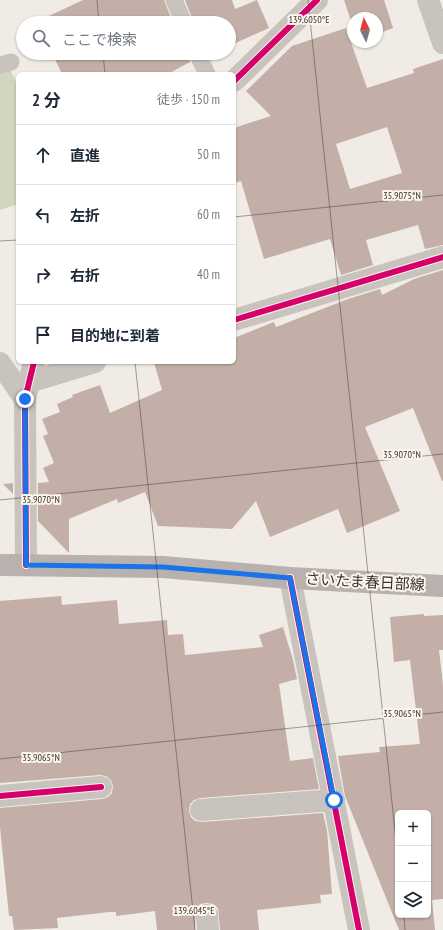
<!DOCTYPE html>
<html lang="ja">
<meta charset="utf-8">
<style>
:root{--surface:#fff;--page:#f6f6f7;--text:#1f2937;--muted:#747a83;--line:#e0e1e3}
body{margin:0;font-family:"PT Sans Narrow","Noto Sans JP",sans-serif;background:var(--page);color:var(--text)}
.controls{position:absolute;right:12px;bottom:12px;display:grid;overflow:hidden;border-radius:6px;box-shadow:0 1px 3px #0004}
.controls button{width:36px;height:36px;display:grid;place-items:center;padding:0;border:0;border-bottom:1px solid var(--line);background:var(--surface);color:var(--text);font:20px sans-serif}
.compass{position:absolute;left:347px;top:12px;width:36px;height:36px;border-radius:50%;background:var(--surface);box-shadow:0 1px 3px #0004;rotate:354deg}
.stop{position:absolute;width:12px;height:12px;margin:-9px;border:3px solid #1a73e8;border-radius:50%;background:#fff}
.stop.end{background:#1a73e8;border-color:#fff;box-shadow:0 1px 4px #0008}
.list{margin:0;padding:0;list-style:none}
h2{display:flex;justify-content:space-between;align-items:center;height:52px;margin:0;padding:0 16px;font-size:17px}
h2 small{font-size:13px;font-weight:400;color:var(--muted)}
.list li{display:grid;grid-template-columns:26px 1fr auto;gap:12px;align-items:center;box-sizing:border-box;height:60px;padding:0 16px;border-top:1px solid var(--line)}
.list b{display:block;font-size:15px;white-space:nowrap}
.list em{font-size:13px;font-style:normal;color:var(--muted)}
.icon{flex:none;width:22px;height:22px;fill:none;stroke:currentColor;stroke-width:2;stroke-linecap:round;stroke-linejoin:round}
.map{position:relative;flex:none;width:443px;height:930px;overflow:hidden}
.search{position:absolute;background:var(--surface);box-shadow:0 1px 3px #0004;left:16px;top:16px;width:220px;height:44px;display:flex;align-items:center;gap:10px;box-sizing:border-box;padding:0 14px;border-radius:22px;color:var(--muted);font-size:15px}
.panel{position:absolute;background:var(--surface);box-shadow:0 1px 3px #0004;left:16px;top:72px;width:220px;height:292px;border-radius:6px}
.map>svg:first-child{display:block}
</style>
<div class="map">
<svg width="443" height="930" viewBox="0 0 443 930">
<rect width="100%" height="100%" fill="#f0ebe5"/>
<!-- green -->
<path fill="#d1d6bf" d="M10,69L18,87V204L0,210V72Z"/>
<!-- building -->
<path fill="#c3afa7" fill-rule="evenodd" d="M83,0H164L173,23H39L38,21Z
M185,0H232L235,9L257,0L269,28L229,46V23H194Z
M344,0H384L393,28L377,34V18H353V27Z
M346,28L367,88L414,73L413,69L443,59V245L425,249L418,225L366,240L373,265L341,275L330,239L264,259L241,181L234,183V128L271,116L246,91L292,46ZM387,127L402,173L350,189L336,144Z
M52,53H187L190,62L168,74H62Z
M443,270V481H442L413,408L365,427L400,511L347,533L338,509L270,537L256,501L232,529L158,526L145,492L118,503L117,499L69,519V553L38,521V483L49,482L43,468L54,463L43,436L48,434L42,419L60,412L57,404L73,397L72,395L100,385L110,413L162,390L154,362H234V338L274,322L276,327L348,299L380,289L382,295L414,279Z
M13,483V494L3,484Z
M61,596L62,605L117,600L119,624L167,620L168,635L183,634L185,655L263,647L259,635L283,627L293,660L297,679L279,684L290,761L313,758L319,789L200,798L194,800L190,804L189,811L191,817L195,821L202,822L323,813L327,831L332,894L320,895L321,903L257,910L259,930H220L218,908L213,904L207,903L200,904L196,910L195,930H157L155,911L116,916V912H109L57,918L58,928L14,930L12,916H9L0,827V808L102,799L108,797L112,793L113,786L111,780L106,776L100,775L0,783V601Z
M424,614V616L443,615V650H439L443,685V899L432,900L435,930H399L345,796L338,756L380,752L379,747L420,744L410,660L394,662L390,617ZM398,813H428V915H398Z"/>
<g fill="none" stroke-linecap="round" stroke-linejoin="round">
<!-- service -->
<path stroke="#c9c3be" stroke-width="17" d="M174,0L184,23
M197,53L207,74
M0,65L11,62"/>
<!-- minor -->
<path stroke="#c9c3be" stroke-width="22" d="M428,0L443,43
M234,320L443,257
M0,363L25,399
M29,382L95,362
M290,578L359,930
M0,796L101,787
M201,810L334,800
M207,915L208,930"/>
<!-- tertiary -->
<path stroke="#c9c3be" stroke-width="22" d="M234,81L317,0
M26,565L25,399L34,362"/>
<!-- primary -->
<path stroke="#b8b1ad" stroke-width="22" d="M0,565L163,567L290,578L443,586"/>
<!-- cycleway casing -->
<g stroke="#fbf5ee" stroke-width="8">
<path id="cycleway" d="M234,81L317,0
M234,320L443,257
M26,565L25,399L34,362
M290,578L359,930
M0,796L101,787"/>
</g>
<!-- cycleway -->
<use href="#cycleway" stroke="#d6006c" stroke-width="6"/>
</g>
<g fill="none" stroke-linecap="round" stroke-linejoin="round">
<!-- route -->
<path stroke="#1a73e8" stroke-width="5" d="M25,399L26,565L163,567L290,578L334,800"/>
</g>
<!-- ticks -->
<path fill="none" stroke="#3b302b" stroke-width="1" stroke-opacity="0.45" d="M97,0L99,23M308,0L398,860M103,53L105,74M234,217L443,195M0,241L18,240M135,362L195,930M0,500L443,454M0,759L443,712M404,915L405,930"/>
<g text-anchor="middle" stroke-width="4" stroke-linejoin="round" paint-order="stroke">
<!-- street labels -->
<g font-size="15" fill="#3b302b" stroke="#fbf5ee">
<text transform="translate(365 582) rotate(3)" y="5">さいたま春日部線</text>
</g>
</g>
<g font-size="10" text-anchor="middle" fill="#3b302b" stroke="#fbf5ee" stroke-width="4" stroke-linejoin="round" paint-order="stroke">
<text x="309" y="23">139.6050°E</text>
<text x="402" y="199">35.9075°N</text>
<text x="402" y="458">35.9070°N</text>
<text x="41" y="503">35.9070°N</text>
<text x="402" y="717">35.9065°N</text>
<text x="41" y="761">35.9065°N</text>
<text x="194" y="914">139.6045°E</text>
</g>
</svg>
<div class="controls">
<button>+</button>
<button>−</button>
<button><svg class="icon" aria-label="layers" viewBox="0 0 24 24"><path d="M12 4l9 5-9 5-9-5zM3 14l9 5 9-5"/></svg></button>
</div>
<svg class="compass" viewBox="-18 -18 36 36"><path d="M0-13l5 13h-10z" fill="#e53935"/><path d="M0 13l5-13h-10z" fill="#747a83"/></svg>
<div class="stop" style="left:334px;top:800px"></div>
<div class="stop end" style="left:25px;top:399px"></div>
<div class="search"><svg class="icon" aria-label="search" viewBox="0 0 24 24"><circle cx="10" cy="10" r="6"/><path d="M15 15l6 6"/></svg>ここで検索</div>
<section class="panel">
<h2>2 分<small>徒歩 · 150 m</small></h2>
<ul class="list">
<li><svg class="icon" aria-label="ahead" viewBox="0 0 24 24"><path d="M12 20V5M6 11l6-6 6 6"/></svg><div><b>直進</b></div><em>50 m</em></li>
<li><svg class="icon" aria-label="left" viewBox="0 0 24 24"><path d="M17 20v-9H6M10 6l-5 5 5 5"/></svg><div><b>左折</b></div><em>60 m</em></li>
<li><svg class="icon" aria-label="right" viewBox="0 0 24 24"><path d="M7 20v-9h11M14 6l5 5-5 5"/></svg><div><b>右折</b></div><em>40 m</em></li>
<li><svg class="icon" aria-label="arrive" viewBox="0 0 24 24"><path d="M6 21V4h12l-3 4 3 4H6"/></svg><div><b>目的地に到着</b></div></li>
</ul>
</section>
</div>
